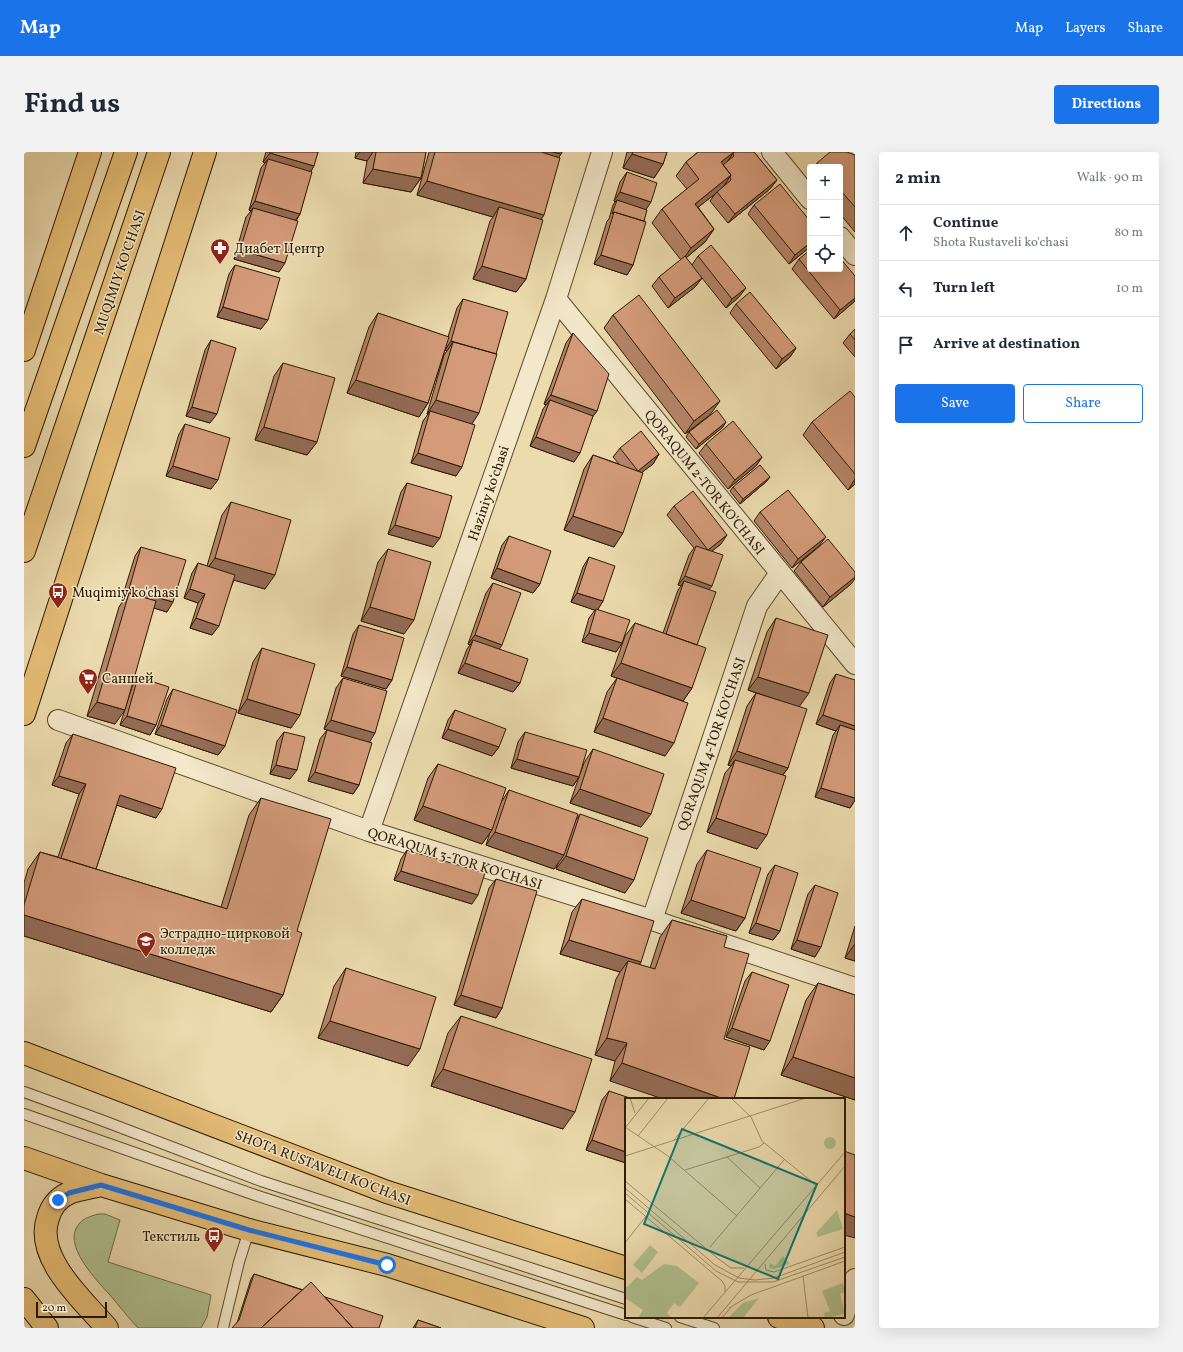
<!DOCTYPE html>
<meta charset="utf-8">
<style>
:root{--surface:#fff;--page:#f2f2f3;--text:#1f2937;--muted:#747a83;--line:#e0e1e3;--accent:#1a73e8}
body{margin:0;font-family:Vollkorn,serif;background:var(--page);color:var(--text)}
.controls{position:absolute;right:12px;top:12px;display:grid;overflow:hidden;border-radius:4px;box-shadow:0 4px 16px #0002}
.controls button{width:36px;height:36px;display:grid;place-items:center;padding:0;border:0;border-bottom:1px solid var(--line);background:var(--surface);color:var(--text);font:20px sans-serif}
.scale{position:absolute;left:12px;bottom:10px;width:71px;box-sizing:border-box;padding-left:4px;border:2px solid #2c1a00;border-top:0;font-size:11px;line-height:14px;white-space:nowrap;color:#2c1a00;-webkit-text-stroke:3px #f3e8ca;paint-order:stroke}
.stop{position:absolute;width:12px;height:12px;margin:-9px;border:3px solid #1a73e8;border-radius:50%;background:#fff}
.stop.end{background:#1a73e8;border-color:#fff;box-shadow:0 1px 4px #0008}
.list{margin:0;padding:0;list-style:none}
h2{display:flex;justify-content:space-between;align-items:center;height:52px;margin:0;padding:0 16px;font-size:17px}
h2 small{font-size:13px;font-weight:400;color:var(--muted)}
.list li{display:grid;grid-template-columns:26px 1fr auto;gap:12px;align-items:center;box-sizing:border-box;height:56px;padding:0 16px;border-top:1px solid var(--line)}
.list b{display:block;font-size:15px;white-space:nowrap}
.list p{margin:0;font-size:13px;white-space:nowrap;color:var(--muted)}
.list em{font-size:13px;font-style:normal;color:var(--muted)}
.actions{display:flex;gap:8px;padding:12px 16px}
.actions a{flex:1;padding:9px 0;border:1px solid var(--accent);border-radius:4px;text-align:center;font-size:14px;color:var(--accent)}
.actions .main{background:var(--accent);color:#fff}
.icon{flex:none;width:22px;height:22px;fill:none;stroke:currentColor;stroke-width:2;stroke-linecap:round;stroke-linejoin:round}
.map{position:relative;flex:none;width:831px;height:1176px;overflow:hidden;border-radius:4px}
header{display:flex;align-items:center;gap:24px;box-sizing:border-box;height:56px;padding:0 20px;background:var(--accent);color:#fff}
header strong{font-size:19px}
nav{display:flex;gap:22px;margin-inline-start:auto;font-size:14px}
.intro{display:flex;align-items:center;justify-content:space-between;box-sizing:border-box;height:96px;padding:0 24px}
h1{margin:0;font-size:28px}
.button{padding:10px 18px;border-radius:4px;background:var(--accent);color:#fff;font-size:14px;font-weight:700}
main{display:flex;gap:24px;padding:0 24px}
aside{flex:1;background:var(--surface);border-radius:4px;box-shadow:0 4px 16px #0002}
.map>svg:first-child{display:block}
</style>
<header>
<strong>Map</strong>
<nav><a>Map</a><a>Layers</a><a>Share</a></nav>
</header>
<div class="intro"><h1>Find us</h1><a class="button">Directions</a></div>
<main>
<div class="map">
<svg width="831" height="1176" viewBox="0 0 831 1176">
<rect width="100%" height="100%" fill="#ecdbae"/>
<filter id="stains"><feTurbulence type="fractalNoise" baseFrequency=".005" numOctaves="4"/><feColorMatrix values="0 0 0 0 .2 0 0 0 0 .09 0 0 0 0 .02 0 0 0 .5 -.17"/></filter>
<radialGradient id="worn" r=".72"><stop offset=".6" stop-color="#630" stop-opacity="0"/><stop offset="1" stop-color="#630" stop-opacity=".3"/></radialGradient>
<!-- green -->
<path fill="#b1c190" stroke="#6e6e48" d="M74,1062H81L96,1068L84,1110L187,1143L183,1165L177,1176H114C104,1165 95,1154 86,1143C73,1129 37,1092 55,1072C59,1066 68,1064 74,1062Z"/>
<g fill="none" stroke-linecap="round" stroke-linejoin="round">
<!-- lane casing -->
<g stroke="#5c4a2c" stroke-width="12">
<path id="lane" d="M0,940L77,968L237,1029L602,1147
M0,962L231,1043L602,1163
M608,1165L642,1176
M656,1165L690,1176
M199,1176L215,1110L225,1078"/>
</g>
<!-- street casing -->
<g stroke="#5c4a2c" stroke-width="22">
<path id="street" d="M748,0L786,47
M816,85L831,103
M532,147L831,512
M34,568L345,679L628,768L831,836
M345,679L532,147L578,0
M628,768L733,454L756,421
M820,1163L831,1127"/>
</g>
<!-- primary casing -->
<g stroke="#2c1a00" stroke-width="24">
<path id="primary" d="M0,198L66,0
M0,294L102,0
M0,399L135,0
M0,562L181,0
M0,901L363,1040L602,1116
M0,1006L77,1033L225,1078L363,1113L559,1176
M77,1033C67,1036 54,1037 45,1041C34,1046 27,1055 24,1066C10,1106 60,1149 83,1176
M0,1147L23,1176
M755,1165L789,1176"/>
</g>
<!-- lane -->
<use href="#lane" stroke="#f3e8ca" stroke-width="10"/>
<!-- street -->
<use href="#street" stroke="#f3e8ca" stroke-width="20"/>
<!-- primary -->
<use href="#primary" stroke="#e6be77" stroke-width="22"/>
</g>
<!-- wall -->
<path fill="#b58569" stroke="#2c1a00" d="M242,0H294L287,20L276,62L272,69L255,120L210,107L222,65L227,59L225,58L237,16L241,11L239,10Z
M332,0H402L397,26L387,40L339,31L343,9L331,6Z
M405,0H538L535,5L517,68L502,127L492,140L449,127L466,69L469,65L393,43Z
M603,0H643L639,12L630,26L599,16Z
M674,0H730L753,28L746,37L704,71L686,49L691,42L674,55L690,77L681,90L662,106L668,113L674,104L715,145L702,156L678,126L671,135L644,156L628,134L635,125L657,108L628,71L638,57L663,37L652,24L662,10Z
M831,3V80L816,62V15H791L793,11Z
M603,20L622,57L620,69L609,113L603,123L570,112L583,69L585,67L589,53L591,50L590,49L596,30Z
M786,22V27L784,25Z
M730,53L786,95L765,112L724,62Z
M775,107L831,124V149L810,167L768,117Z
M211,113L237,177L193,165L205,122Z
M439,147L448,272L432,324L387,311L399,269L404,262H403L420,203L423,199L421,198L404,251L395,265L323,241L345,175L354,161L424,185L433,156Z
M712,152L772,196L766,205L752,217L706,161Z
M589,163L686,263L661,282L580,176Z
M831,177V205L819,191L826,182Z
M549,181L573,259L569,264L550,310L506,294L519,257L522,253L520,252L542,191Z
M187,188L186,271L162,264L181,198Z
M259,211L293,290L283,303L231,288L250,224Z
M831,245V332L824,338L779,283L788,270Z
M161,272L187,337L142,324L155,282Z
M699,275L672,297L662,285L665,280Z
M682,292L738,305L732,314L704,337L675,301Z
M596,296L635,302L629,312L618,320L590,395L540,378L560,317L569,303L595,312L589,305Z
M743,329L716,352L706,339L709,335Z
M383,331L409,395L364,382L377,340Z
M207,350L241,437L210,428L188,483L166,476L174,451L160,446L168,421L174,411L183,414L198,363Z
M650,354L697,392L688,399L685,438L673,493L668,536L659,549L641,604L570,580L583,540L593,526L587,524L601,484L611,471L639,481L654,438L657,434L654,433L665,403L670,396L643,363Z
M736,360L796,394L827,432L799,455L770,419L777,410L790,398L768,416L730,369Z
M485,384L516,432L509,441L467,426L478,393Z
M117,395L143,460L130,456L91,572L63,564L95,455L100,447L98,446L111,404Z
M364,397L380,482L337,469L354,410Z
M565,405L579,449L573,458L598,491L592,500L558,490L565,466L571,458L547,450L559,415Z
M469,431L475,497L496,531L489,540L434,521L443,497L446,493L444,492L462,441Z
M752,466L775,555L764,616L759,623L733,697L683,680L701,621L707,614L704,613L723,554L732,541L724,538L743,480Z
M335,473L368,528L362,537L317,524L329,482Z
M238,496L267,576L214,561L229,510Z
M812,522L831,609V648L826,656L791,645L809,583L812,579L792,572L806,531Z
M114,525L132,573L126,583L96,573L108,535Z
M319,526L345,590L335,633L329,642L284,629L296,587L303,578L300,577L312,536Z
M149,537L201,594L194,603L131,582L143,547Z
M431,558L475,595L468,604L418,586L424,568Z
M260,580L266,627L246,622L253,589Z
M501,580L556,622L560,611L569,597L617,675L546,651L555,625L549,634L487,616L494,590Z
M49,582L132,666L93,653L72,717L197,755L225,663L237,646L273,779L259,843L247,860L0,784V731L4,717L16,700L34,705L55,642L28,633L42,591Z
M414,612L478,649L485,638L552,668L556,662L601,741L532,717L534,711L530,717L462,693L466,680L458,692L390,668L404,626Z
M383,698L448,752L370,728L377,707Z
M683,698L721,766L712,779L657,761L673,712Z
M751,713L756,779L749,788L725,781L744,722Z
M472,727L478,856L472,866L430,853L465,736Z
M791,733V805L767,797L784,742Z
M558,747L617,810L615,813L626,816L636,785L648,768L703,784L586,929L591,909L571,903L592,827L596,820L536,802L548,760Z
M831,774V809L821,806Z
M322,816L384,914L294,886L310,834Z
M728,820L740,898L702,885L721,829Z
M794,831L831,843V948L757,923L782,848Z
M437,864L539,977L407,934L424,881Z
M585,939L602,947V1011L562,998L578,948Z
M230,1122L301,1145L213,1171L227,1127Z
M394,1168L417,1176H389Z"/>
<!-- shaded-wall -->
<path fill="#946c55" stroke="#2c1a00" d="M336,0H349L343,9L331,6Z
M491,0H529L537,2L531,12Z
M710,0L701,13L698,16L697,10Z
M246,1L290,14L284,24L244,7L241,11L239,10Z
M608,2L639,12L630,26L599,16Z
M349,17L397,26L387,40L339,31Z
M707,23L698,37L693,40L691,42L662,65L671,52Z
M753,28L746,37L704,71L711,62Z
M403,29L520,63L511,77L475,55L469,65L393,43Z
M596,40L627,50L621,59L593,48L591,50L590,49Z
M231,49L276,62L269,72L229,56L227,59L225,58Z
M690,77L681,90L658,109L667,96Z
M786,91V95L765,112L771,103Z
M216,98L261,111L255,120L210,107Z
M577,103L609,113L603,123L570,112Z
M458,114L502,127L492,140L449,127Z
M678,126L671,135L644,156L651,146Z
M722,136L715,145L702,156L708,147Z
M831,146V149L810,167L816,158Z
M199,155L244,168L237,177L193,165Z
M427,189L429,190L423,199L421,198Z
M772,196L766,205L752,217L758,207Z
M332,228L404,251L395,265L323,241Z
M527,243L573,259L566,268L526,248L522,253L520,252Z
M412,248L455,261L446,275L406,259L404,262H403Z
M696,249L686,263L661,282L670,269Z
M168,255L193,262L186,271L162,264Z
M702,270L699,275L672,297L675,292Z
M240,275L293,290L283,303L231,288Z
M512,285L556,301L550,310L506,294Z
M394,301L438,315L432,324L387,311Z
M635,302L629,312L608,328L614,319Z
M738,305L732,314L704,337L711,328Z
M149,314L194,328L187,337L142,324Z
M746,325L743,329L716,352L719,347Z
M831,327V332L824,338Z
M549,364L599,381L590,395L540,378Z
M371,373L416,386L409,395L364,382Z
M703,383L697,392L678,407L684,398Z
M802,385L795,394L768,416L774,407Z
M191,406L251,423L241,437L181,420Z
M473,416L516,432L509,441L467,426Z
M661,424L688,434L681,443L660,429L657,434L654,433Z
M831,425V427L827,432L799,455L806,445Z
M105,437L149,450L143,460L103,448L105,441L100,447L98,446Z
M166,437L181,442L174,451L160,446Z
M553,441L579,449L573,459L547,450Z
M346,455L390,468L380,482L337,469Z
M172,466L195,474L188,483L166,476Z
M565,481L598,491L592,500L558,490Z
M451,483L478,493L472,502L449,488L446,493L444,492Z
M441,511L496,531L489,540L434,521Z
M597,511L668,536L659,549L587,524Z
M323,515L368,528L362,537L317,524Z
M734,525L785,541L775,555L724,538Z
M223,547L276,563L267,576L214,561Z
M73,550L101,558L91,572L63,564Z
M799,563L831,574V578L816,573L812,579L792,572Z
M103,564L132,573L126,583L96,573Z
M579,566L650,591L641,604L570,580Z
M307,568L351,581L345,591L300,577Z
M137,573L201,594L194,603L131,582Z
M424,577L475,595L468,604L418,586Z
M713,599L764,616L754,629L711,608L707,614L704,613Z
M493,607L555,625L549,634L487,616Z
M252,613L273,618L266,627L246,622Z
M291,620L335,633L329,642L284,629Z
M35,624L62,632L55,642L28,633Z
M797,636L831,646V648L826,656L791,645Z
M556,637L627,662L617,675L546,651Z
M96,643L138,657L132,666L89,652Z
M399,654L468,678L458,692L390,668Z
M692,666L743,683L733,697L683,680Z
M471,680L540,703L530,717L462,693Z
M542,704L610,728L601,741L532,717Z
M377,719L454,743L448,752L370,728Z
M667,748L721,766L712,779L657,761Z
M0,763L259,843L247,860L0,784Z
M732,771L756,779L749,788L725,781Z
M545,788L617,810L607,824L604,809L596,820L536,802Z
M773,788L797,795L791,805L767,797Z
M830,793H831V809L821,806Z
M437,843L478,856L472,866L430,853Z
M306,869L396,897L384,914L294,886Z
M708,876L746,889L740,898L702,885Z
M583,886L603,891L591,909L571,903Z
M769,905L831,926V948L757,923Z
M598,911L700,947H639L586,929Z
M419,917L551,960L539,977L407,934Z
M568,988L602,1000V1011L562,998Z
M820,1061L831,1065V1086L820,1083Z"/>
<!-- building -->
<path fill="#d39b7a" stroke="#2c1a00" d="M246,0H294L290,14L246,1Z
M352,0H402L397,26L349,17Z
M411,0H517L536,6L520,63L403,29Z
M529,0H538L537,2Z
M609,0H643L639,12L608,2Z
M674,0H710L697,10L707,23L671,52L690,77L667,96L638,57L675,27L662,10Z
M710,0H730L753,28L711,62L693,40L707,28L706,26L707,23L699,13L710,4L709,2Z
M806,0H823L831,3V55L816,38V15H796L793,11Z
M244,7L288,20L276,62L231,49Z
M603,20L633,31L627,50L596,40Z
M756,32L786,69V91L771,103L730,53Z
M593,48L623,58L620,69L590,60L588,62Z
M475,55L519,68L502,127L458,114Z
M229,56L274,69L261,111L216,98Z
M590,60L622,70L609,113L577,103Z
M687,93L722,136L708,147L674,104Z
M786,98V117H816V106L831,124V146L816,158L775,107Z
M661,104L678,126L651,146L635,125Z
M211,113L256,126L244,168L199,155Z
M726,140L772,196L758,207L712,152Z
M615,143L696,249L670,269L589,163Z
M439,147L484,160L472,202L427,189Z
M354,161L425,185L404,251L332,228Z
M831,177V188L826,182Z
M549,181L585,222L573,259L527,243Z
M187,188L212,196L193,262L168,255Z
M429,190L473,202L455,261L412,248Z
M259,211L311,226L293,290L240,275Z
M826,239L831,245V322L788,270Z
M526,248L569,264L556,301L512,285Z
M693,258L702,270L675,292L665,280Z
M406,259L451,273L438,315L394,301Z
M709,269L738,305L711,328L682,292Z
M161,272L206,286L194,328L149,314Z
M617,279L635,302L614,319L596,296Z
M569,303L619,321L599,381L549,364Z
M736,313L746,325L719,347L709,335Z
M383,331L428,344L416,386L371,373Z
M764,338L802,385L774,407L736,360Z
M669,339L703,383L684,398L650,354Z
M207,350L267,368L251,423L191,406Z
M485,384L527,399L516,432L473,416Z
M804,387L831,420V425L806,445L777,410Z
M672,394L699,403L688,434L661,424Z
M117,395L162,408L149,450L105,437Z
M364,397L407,410L390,468L346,455Z
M565,405L591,414L579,449L553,441Z
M174,411L211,423L195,474L172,466L181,442L166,437Z
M660,429L692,440L673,493L642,482Z
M469,431L497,441L478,493L451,483Z
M105,441L132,449L101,558L73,550Z
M572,457L606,468L598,491L565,481Z
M752,466L804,483L785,541L734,525Z
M611,471L682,496L668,536L597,511Z
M335,473L380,486L368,528L323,515Z
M449,488L504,507L496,531L441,511Z
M238,496L291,512L276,563L223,547Z
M812,522L831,528V574L799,563Z
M114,525L145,535L132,573L103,564Z
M319,526L363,539L351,581L307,568Z
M593,526L664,551L650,591L579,566Z
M149,537L213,558L201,594L137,573Z
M732,541L783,557L764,616L713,599Z
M431,558L482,577L475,595L424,577Z
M816,573L831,578V646L797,636Z
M303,578L348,591L335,633L291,620Z
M260,580L281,585L273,618L252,613Z
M501,580L563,598L555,625L493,607Z
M49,582L152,616L138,657L96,643L72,717L37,706L62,632L35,624Z
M569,597L640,622L627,662L556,637Z
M711,608L762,624L743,683L692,666Z
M414,612L482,636L468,678L399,654Z
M485,638L554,662L540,703L471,680Z
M237,646L307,667L273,779L278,781L259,843L0,763V753L16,700L203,757Z
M556,662L624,686L610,728L542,704Z
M383,698L461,721L454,743L377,719Z
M683,698L737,716L721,766L667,748Z
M751,713L774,721L756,779L732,771Z
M472,727L513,739L478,856L437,843Z
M791,733L814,741L797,795L773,788Z
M558,747L630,769L617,810L545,788Z
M648,768L703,784L700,795L725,802L700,887L726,895L710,947H700L598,911L603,891L583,886L604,809L631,817Z
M322,816L412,845L396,897L306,869Z
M728,820L765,833L746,889L708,876Z
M794,831L831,843V926L769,905Z
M437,864L568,907L551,960L419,917Z
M585,939L609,947H602V1000L568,988Z
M820,999L831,1003V1065L820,1061Z
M230,1122L278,1138L237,1176H208L215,1168Z
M287,1130L329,1176H237Z
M301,1145L359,1164L355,1176H329Z
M394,1168L417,1176H391Z"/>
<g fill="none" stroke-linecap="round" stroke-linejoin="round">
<!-- route -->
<path stroke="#1a73e8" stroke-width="5" d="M34,1048L45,1041L77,1033L225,1078L363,1113"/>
</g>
<!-- icons -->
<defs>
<g id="pharmacy-pin" transform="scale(1)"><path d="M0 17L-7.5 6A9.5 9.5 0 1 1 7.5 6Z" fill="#8f2418" stroke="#f3e8ca"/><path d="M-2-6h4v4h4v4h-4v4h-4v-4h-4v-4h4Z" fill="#fff"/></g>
<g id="bus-pin" transform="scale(1)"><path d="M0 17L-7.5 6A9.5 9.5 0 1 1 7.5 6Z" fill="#8f2418" stroke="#f3e8ca"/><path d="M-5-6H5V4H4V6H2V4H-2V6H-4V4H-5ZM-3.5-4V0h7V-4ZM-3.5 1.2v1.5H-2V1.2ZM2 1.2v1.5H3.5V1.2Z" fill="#fff"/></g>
<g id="supermarket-pin" transform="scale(1)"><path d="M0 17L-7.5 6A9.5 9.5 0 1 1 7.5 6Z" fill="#8f2418" stroke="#f3e8ca"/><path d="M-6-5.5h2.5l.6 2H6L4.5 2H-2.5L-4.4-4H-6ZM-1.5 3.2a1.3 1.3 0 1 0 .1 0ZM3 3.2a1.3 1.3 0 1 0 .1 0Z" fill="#fff"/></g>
<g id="university-pin" transform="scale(1)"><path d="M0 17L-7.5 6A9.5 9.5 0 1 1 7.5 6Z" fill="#8f2418" stroke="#f3e8ca"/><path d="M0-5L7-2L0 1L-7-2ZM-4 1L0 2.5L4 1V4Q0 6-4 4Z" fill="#fff"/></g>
</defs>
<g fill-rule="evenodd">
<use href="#pharmacy-pin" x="196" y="96"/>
<use href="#bus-pin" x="34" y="440"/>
<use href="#supermarket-pin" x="64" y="526"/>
<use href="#university-pin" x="122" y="789"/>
<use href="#bus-pin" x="190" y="1084"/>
</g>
<g text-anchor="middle" stroke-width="3" stroke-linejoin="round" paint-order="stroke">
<!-- poi labels -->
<g font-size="14" fill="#2c1a00" stroke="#f3e8ca" text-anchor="start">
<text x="210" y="101">Диабет Центр</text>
<text x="48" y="445">Muqimiy ko'chasi</text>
<text x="78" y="531">Саншей</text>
<text x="136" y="786">Эстрадно-цирковой<tspan x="136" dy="16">колледж</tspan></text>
<text x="176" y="1089" text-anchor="end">Текстиль</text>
</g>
<!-- street labels -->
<g font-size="14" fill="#2c1a00" stroke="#f3e8ca">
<text transform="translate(95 120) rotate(-71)" y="5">MUQIMIY KO'CHASI</text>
<text transform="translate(681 330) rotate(51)" y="5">QORAQUM 2-TOR KO'CHASI</text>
<text transform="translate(464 341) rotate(-71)" y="5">Haziniy koʻchasi</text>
<text transform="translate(687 592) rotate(-71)" y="5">QORAQUM 4-TOR KO'CHASI</text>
<text transform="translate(431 706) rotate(17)" y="5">QORAQUM 3-TOR KO'CHASI</text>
<text transform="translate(299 1015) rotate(21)" y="5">SHOTA RUSTAVELI KO'CHASI</text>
</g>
</g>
<!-- overview -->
<g transform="translate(601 946)">
<rect width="220" height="220" fill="#ecdbae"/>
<path d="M199 45a6 6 0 1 1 12 0a6 6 0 1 1-12 0ZM212,112L218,131L193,139L191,135ZM25,147L33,154L17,175L8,167ZM158,158L165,166L149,171L144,170L145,165L150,168ZM39,166L52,168L74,185L55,209L49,205L42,215L47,220H13L18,212L0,200V188L2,189L12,179L17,182ZM218,185L220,194L215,196L220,216L200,220L199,215L205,213L197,193ZM134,200L118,220H103L118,205Z" fill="#b1c190"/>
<path fill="none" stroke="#9f8e68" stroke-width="1" d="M5,0L10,15M106,0L126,19L137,43L192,88M0,29L43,58L112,118M0,30L24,0M13,38L43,0M49,42L84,0M0,58L181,0M102,59L135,90M60,72L134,49L139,45M0,83L91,159L106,170H119M0,90L90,167L114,180L130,182L149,180L220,154M0,95L91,173L113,184H148L220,159M0,101L97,183L100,188V194M0,145L21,118M85,149L159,62M140,166L141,172L149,174L220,149M178,178L183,220M104,210L126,197L220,163M78,220L220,54M92,220L220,68M97,220L106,209"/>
<path fill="#0f766e" fill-opacity="0.15" stroke="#0f766e" stroke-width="2" d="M57,31L192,86L153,181L19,126Z"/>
<rect width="220" height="220" fill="none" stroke="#2c1a00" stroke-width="2"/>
</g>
<rect width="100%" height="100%" filter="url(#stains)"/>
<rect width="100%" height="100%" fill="url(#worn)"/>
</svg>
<div class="controls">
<button>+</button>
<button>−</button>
<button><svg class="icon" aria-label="locate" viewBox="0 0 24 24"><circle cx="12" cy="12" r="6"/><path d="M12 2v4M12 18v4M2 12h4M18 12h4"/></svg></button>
</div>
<div class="scale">20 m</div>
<div class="stop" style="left:363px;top:1113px"></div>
<div class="stop end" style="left:34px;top:1048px"></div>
</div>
<aside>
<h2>2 min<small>Walk · 90 m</small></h2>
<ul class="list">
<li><svg class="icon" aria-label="ahead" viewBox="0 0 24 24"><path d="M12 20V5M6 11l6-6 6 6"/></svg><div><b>Continue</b><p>Shota Rustaveli ko'chasi</p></div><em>80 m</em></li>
<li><svg class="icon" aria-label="left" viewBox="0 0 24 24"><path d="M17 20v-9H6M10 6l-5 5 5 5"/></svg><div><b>Turn left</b></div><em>10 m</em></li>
<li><svg class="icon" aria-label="arrive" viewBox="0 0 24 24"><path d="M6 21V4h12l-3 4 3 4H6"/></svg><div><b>Arrive at destination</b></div></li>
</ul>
<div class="actions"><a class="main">Save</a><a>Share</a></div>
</aside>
</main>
